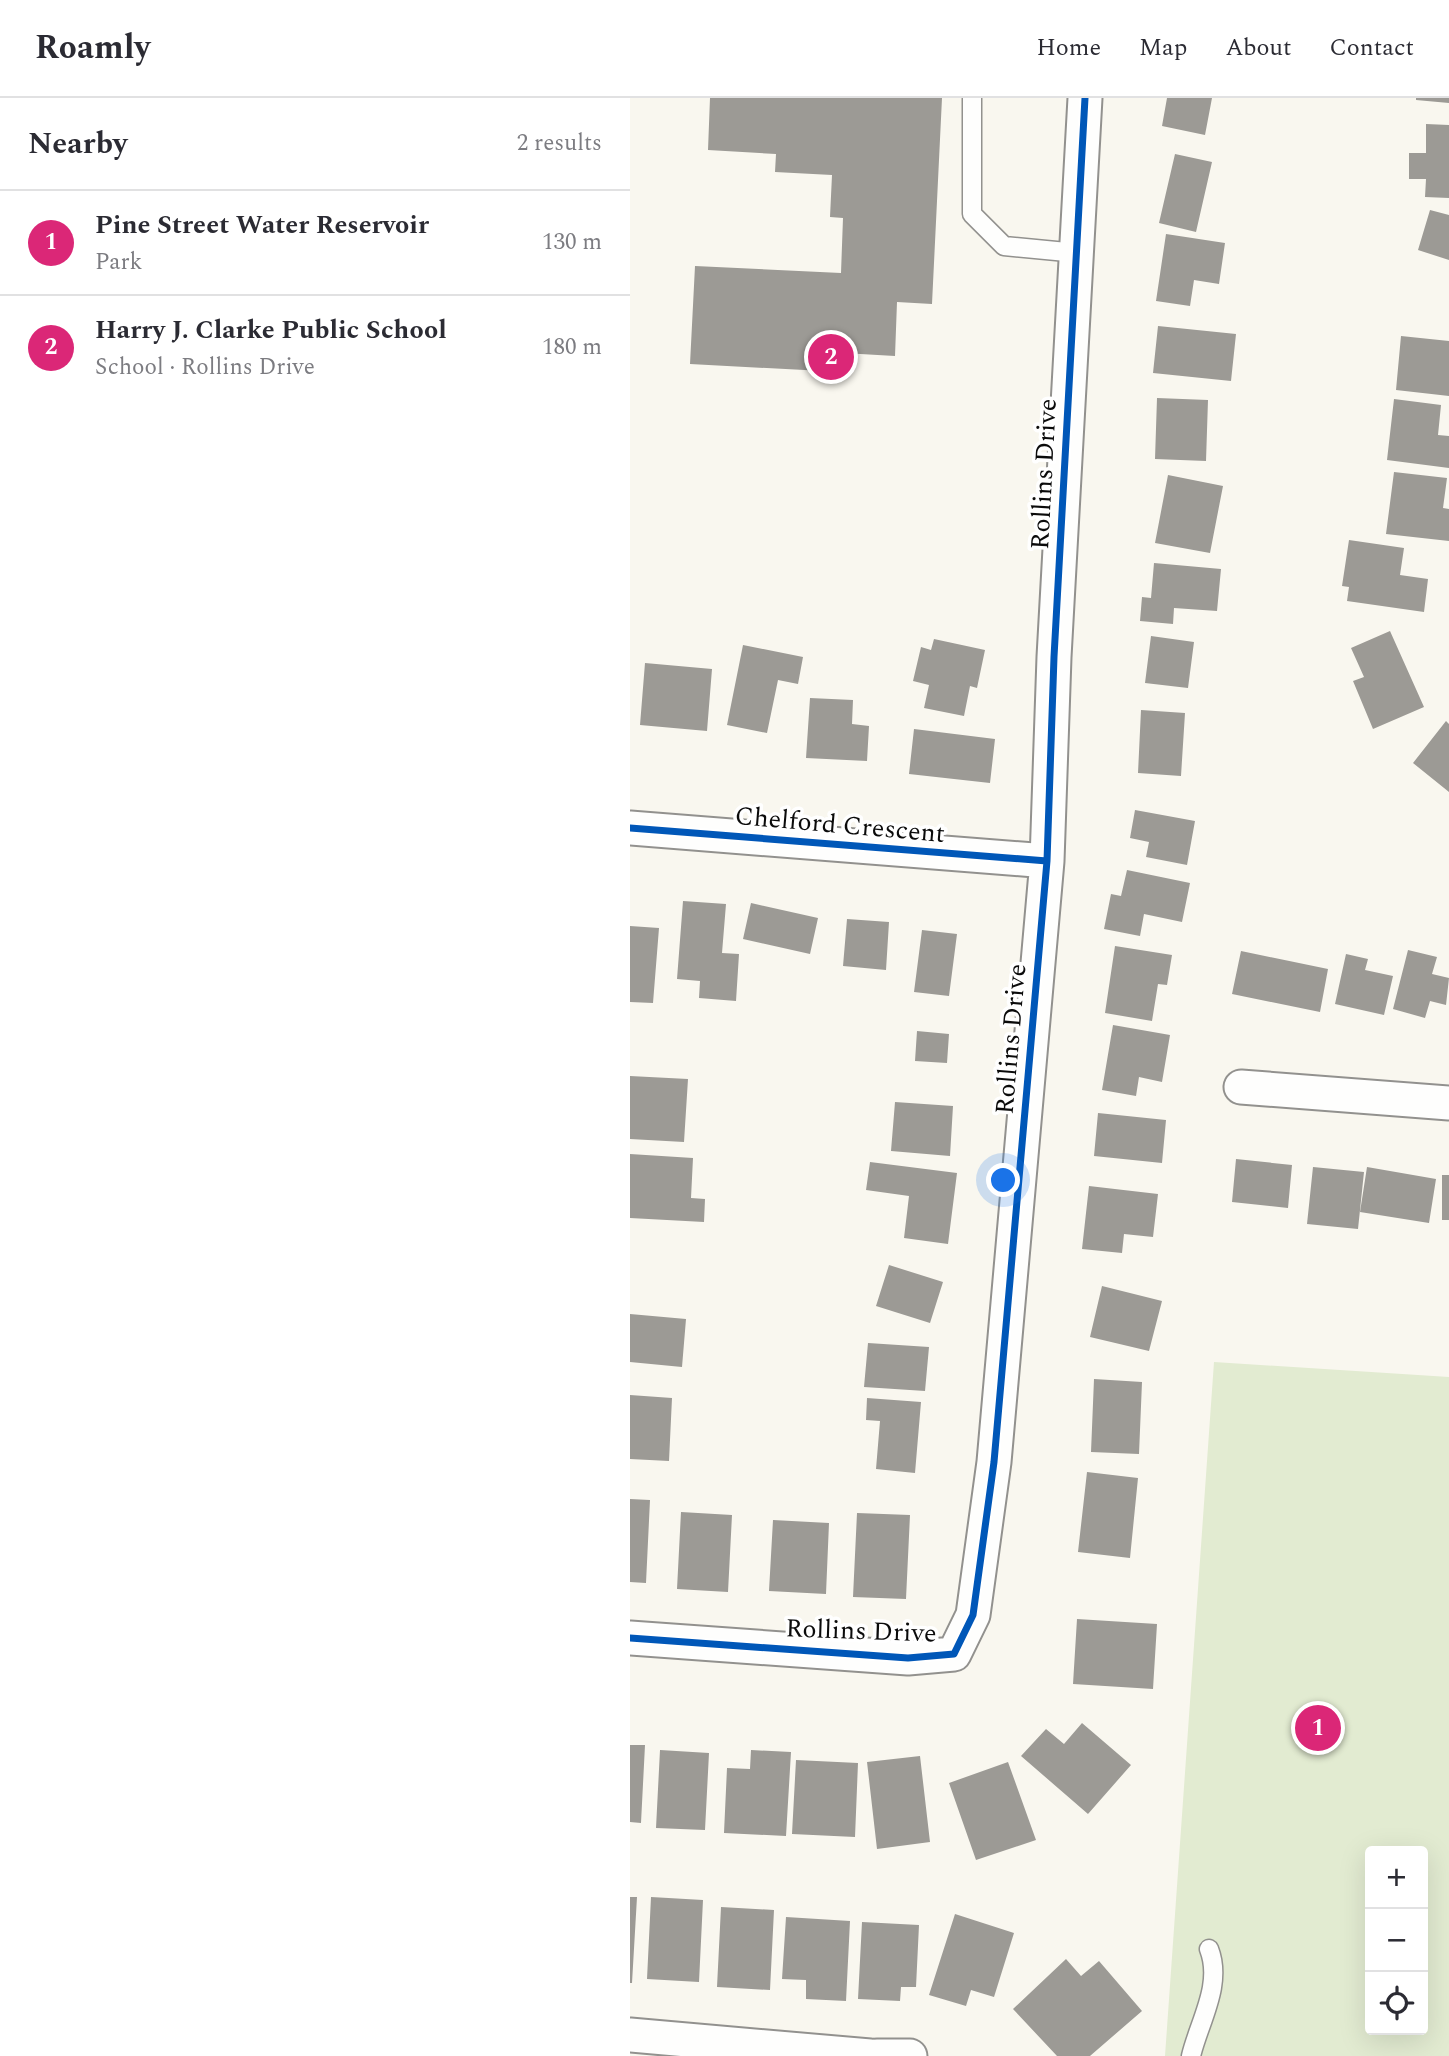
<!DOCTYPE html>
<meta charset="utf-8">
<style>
:root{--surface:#fff;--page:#f7f7f7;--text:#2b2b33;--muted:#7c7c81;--line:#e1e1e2;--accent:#db2777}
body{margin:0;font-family:Spectral,serif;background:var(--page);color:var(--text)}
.controls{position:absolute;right:21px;bottom:21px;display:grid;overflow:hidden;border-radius:7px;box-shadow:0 7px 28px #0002}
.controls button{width:63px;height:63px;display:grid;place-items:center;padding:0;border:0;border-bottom:2px solid var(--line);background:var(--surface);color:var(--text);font:35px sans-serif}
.you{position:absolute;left:374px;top:1083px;width:24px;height:24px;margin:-18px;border:5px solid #fff;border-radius:50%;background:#1a73e8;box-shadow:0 0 0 10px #1a73e833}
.badge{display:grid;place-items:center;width:46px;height:46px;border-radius:50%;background:var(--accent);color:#fff;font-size:23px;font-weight:700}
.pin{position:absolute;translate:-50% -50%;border:4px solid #fff;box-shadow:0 2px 7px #0006}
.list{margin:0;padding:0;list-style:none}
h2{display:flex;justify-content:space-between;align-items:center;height:91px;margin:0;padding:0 28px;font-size:30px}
h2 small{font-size:23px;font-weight:400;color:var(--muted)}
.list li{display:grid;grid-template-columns:46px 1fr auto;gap:21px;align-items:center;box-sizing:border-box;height:105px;padding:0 28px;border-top:2px solid var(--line)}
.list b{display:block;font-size:26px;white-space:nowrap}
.list p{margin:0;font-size:23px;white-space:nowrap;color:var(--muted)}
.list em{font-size:23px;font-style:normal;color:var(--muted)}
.icon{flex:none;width:38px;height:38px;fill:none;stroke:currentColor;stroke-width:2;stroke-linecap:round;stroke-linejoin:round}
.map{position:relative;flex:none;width:819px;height:1958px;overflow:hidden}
header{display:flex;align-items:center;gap:42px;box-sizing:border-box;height:98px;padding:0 35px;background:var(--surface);border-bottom:2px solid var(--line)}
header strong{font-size:33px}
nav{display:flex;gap:38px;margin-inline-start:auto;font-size:24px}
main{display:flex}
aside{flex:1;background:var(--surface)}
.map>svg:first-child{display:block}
</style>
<header>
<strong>Roamly</strong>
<nav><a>Home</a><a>Map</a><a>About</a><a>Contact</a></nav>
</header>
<main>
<aside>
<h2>Nearby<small>2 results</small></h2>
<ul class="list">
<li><span class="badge">1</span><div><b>Pine Street Water Reservoir</b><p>Park</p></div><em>130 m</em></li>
<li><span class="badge">2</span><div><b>Harry J. Clarke Public School</b><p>School · Rollins Drive</p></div><em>180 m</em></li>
</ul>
</aside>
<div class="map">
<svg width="819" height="1958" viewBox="0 0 819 1958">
<rect width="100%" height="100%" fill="#f9f7ef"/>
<!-- green -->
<path fill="#e2ebd1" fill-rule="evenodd" d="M584,1264L819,1279V1958H535ZM740,1753H793V1932H740Z"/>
<!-- building -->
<path fill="#9c9a95" d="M80,0H312L302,206L267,204L265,258L213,255L212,274L60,266L65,168L211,175L213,120L200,119L202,77L145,74L146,56L78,52Z
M537,0H582L575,37L532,28Z
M786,0H819V5L786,2Z
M796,26L819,27V100L795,99L796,81H779V55H796Z
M545,56L582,64L566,134L529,125Z
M800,112L819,117V162L788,152Z
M536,136L595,145L589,186L564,182L560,208L526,203Z
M528,228L606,236L601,283L523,275Z
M771,238L819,243V298L766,292Z
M527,300L578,302L576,363L525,361Z
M764,301L811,307L808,337L819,338V370L757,362Z
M764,374L817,380L813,410L819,411V443L756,436Z
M538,377L593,388L580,455L525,445Z
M719,442L774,450L770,477L798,481L794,514L717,503L719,489L712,488Z
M524,465L591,471L587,513L544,510L543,526L510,523L512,499L521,500Z
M760,533L794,609L743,631L723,583L734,579L721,550Z
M521,538L564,544L558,590L515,585Z
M304,541L355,552L347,590L340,588L334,618L294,610L299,587L283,583L291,549L301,552Z
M113,547L173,559L168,586L148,582L137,635L97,627Z
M15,565L82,571L77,633L10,627Z
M180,600L223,602L222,626L239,628L237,663L176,660Z
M511,612L555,615L551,678L508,675Z
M816,623L819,626V694L783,665Z
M284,631L365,641L360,685L279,676Z
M505,712L565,723L557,767L516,759L519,744L500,740Z
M497,772L560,785L552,824L514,816L510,838L474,831L481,796L491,798Z
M53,803L96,806L92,855L109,856L106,903L69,900L70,883L47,881Z
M121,805L188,820L180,856L113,841Z
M217,821L259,824L256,872L213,868Z
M0,828L29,830L23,905L0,904Z
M292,832L327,836L319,898L284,894Z
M485,848L542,857L537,887L528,886L522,923L475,915Z
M778,852L807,859L802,876L819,880L816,907L800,903L795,920L763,911Z
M611,853L698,871L690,914L602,896Z
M716,856L738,861L735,872L763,878L754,917L705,906Z
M483,927L540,937L532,984L509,979L506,998L472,992Z
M287,933L319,936L317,965L285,963Z
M0,978L58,981L54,1044L0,1041Z
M265,1004L323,1008L320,1058L261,1053Z
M468,1015L536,1022L532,1065L464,1058Z
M0,1056L63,1060L61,1100L75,1101L74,1124L0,1120Z
M606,1061L662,1067L658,1110L602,1104Z
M240,1064L327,1075L318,1146L274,1140L279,1098L236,1092Z
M683,1069L734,1074L728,1131L677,1126Z
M737,1069L806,1081L799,1125L730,1114Z
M812,1077H819V1122H812Z
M459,1088L528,1096L523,1139L494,1136L492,1155L452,1151Z
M259,1167L313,1184L300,1225L246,1208Z
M472,1188L532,1203L519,1253L460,1239Z
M0,1216L56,1221L52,1269L0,1264Z
M238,1245L299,1249L295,1293L234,1289Z
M464,1281L512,1284L509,1356L461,1354Z
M0,1297L42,1300L39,1363L0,1361Z
M237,1300L291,1304L285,1375L246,1371L250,1323L236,1322Z
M457,1374L508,1380L500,1460L448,1454Z
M0,1401L20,1402L16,1485L0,1484Z
M51,1414L102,1417L98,1494L47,1491Z
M227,1415L280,1417L276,1501L223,1499Z
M143,1422L199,1425L196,1496L139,1493Z
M447,1521L527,1526L523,1591L443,1586Z
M452,1625L501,1667L458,1716L391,1658L416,1631L434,1646Z
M0,1647H15L11,1725L0,1724Z
M30,1652L79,1655L75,1732L26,1730Z
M121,1652L161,1654L156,1738L94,1735L97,1670L120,1671Z
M290,1658L300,1744L247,1751L237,1664Z
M166,1662L228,1665L225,1739L162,1736Z
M378,1664L406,1742L346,1762L319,1685Z
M0,1799H7L2,1885H0Z
M21,1799L73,1802L69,1884L17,1881Z
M91,1809L144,1812L140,1892L87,1889Z
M325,1816L384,1835L364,1899L341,1892L336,1908L299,1897Z
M156,1819L220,1823L216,1903L176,1901V1882L152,1881Z
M232,1824L289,1827L286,1889H271L270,1903L228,1901Z
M436,1861L451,1878L469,1863L512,1913L460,1958H427L383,1911Z"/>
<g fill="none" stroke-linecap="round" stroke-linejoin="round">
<!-- service casing -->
<g stroke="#92918e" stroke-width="21">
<path id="service" d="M342,0V116L374,148L447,155
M561,1958C569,1924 593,1887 579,1851"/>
</g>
<!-- minor casing -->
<g stroke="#92918e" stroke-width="37">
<path id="minor" d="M0,730L417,763
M611,989L819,1005
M0,1540L278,1560L324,1556L343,1517L364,1364L417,763L424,559L455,0
M0,1937L240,1958
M247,1958H280"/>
</g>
<!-- service -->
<use href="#service" stroke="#fefefd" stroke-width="18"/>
<!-- minor -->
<use href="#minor" stroke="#fefefd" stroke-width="33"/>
<!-- cycleway casing -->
<g stroke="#fff" stroke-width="11">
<path id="cycleway" d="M0,730L417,763
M0,1540L278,1560L324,1556L343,1517L364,1364L417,763L424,559L455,0"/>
</g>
<!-- cycleway -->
<use href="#cycleway" stroke="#0057b8" stroke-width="7"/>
</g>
<g text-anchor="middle" stroke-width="7" stroke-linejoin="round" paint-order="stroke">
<!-- street labels -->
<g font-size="26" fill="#0b0b0b" stroke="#fff">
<text transform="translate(413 376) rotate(-87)" y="9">Rollins Drive</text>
<text transform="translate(210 726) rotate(5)" y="9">Chelford Crescent</text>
<text transform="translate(380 941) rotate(-85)" y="9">Rollins Drive</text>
<text transform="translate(231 1532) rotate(2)" y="9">Rollins Drive</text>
</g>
</g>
</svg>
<div class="controls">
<button>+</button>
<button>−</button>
<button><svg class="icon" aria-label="locate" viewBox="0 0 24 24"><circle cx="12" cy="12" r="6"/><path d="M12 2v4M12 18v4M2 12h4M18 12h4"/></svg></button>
</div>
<div class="you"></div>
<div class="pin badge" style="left:688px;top:1630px">1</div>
<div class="pin badge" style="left:201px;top:259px">2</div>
</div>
</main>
